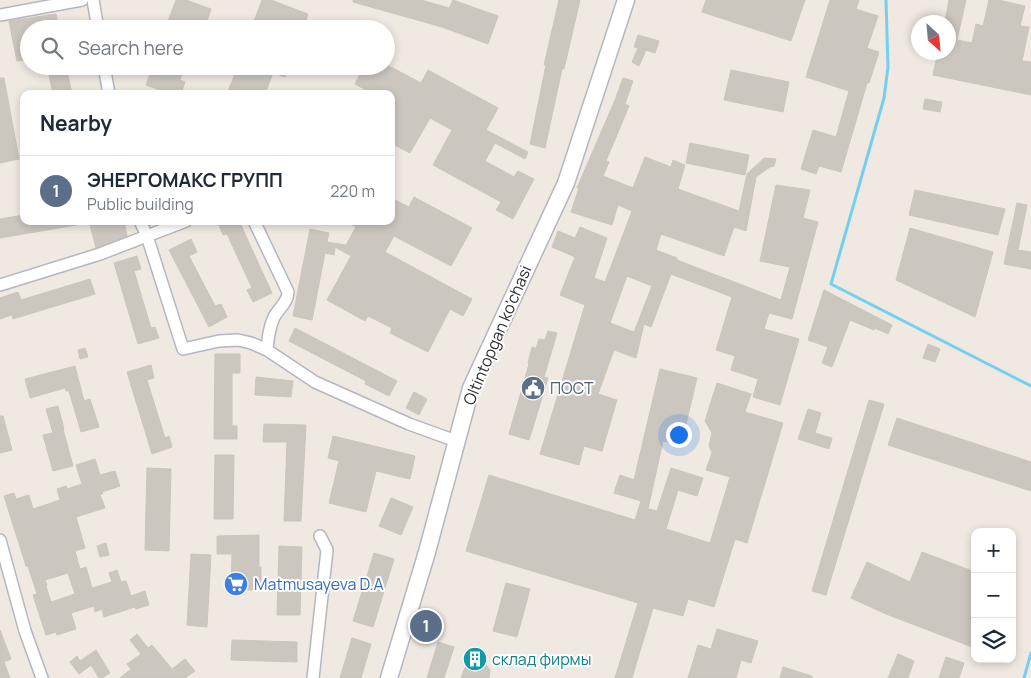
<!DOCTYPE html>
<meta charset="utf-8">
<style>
:root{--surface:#fff;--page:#f6f6f7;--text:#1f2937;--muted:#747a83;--line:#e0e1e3;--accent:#4264fb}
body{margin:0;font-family:Manrope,sans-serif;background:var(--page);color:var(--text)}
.controls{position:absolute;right:15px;bottom:15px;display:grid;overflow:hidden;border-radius:10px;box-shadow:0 2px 8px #0003}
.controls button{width:45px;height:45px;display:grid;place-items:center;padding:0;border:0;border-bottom:1px solid var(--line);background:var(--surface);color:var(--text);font:25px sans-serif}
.compass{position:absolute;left:911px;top:15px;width:45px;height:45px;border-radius:50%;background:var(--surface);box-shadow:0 2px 8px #0003;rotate:154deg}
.you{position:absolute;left:678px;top:434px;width:18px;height:18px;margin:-12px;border:4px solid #fff;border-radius:50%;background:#1a73e8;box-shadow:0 0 0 8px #1a73e833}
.badge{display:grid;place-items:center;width:32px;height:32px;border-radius:50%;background:var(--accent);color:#fff;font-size:16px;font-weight:700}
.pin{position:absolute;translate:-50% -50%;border:2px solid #fff;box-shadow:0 1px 5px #0006}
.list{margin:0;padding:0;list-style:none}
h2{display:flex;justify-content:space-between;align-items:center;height:65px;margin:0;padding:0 20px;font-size:21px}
h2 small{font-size:16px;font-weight:400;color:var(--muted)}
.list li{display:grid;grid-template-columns:32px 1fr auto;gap:15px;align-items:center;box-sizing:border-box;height:70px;padding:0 20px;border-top:1px solid var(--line)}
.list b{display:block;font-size:19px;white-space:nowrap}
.list p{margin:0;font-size:16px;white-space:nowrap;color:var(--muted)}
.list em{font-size:16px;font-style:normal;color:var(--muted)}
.icon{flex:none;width:28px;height:28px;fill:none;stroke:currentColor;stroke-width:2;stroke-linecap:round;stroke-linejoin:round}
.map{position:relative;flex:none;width:1031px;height:678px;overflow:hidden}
.search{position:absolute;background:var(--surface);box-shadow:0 2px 8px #0003;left:20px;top:20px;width:375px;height:55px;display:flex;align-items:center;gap:12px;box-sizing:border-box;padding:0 18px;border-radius:28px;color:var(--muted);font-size:19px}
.panel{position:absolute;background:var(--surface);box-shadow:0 2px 8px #0003;left:20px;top:90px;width:375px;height:135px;border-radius:10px}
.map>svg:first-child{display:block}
</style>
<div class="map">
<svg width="1031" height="678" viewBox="0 0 1031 678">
<rect width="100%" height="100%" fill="#efe9e1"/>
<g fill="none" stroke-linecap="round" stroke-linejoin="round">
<!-- stream -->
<path stroke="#75cff0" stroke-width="3" d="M886,0L888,67L884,98L831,284L1031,386
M1024,678L1031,653"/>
</g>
<!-- building -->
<path fill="#cbc7bf" stroke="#cbc5ba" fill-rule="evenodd" d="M176,0H186L211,9L207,21L227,29H165Z
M262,0H271L308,14L303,29H251Z
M353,0H421L449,8L453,0L498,16L488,44L442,27L353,2Z
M559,0H580L564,69H562L545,148L530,144L546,65H544Z
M706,0H805L791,41L702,12Z
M830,0H859L856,9L878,16L867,48L879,52L869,83H867L841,172L819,166L816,174L801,169L813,130L836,137L849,91L806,77Z
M949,0H966L957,40L972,43L976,24L983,26L989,0H998L1025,6L1020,26L1029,27L1022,61L1031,62V95L933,75L938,52H948V22H945Z
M56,14L59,29H29V59L17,61L9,21Z
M638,35L659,41L655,53L646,50L639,66L632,62L638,48L634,47Z
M47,66H66L72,94H53Z
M153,66H184L180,80L185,82L181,94H171L146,85Z
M238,66H289L285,77L273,73L265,94H227Z
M364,66H389L421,83L428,70L498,108L486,130L528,152L525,159L495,143L485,161L514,177L518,171L534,179L513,219L496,210L501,202L433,165L452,130L430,118L410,153L391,143V94H367L368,91L355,84Z
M731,70L789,82L783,112L724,100Z
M0,78H4L19,159L0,163Z
M623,78L633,81L625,104L629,106L606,161L609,162L603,176L633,188L645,157L671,167L673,160L685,165L678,189L739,211L747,174L764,158L776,159L774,166L770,167L756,177L746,231L734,227L724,256L661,234L656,250L677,258V260L781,300L790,267L760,261L776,185L810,190L803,218L818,222L792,319L769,313L764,329L799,339L780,405L753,397L758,379L731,370L735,356L716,350L732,297L671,274L651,327L644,324L636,358L614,350L598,394L617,400L602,451L584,446L579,465L540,454L585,305L560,295L575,257L552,247L558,231L575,238L580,227L607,238L594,278L605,282L632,211L618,205L612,225L571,212L579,188H577L615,100ZM627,276L652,286L634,332L610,323Z
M925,99L942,102L940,112L923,109Z
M690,143L749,155L745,175L686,163Z
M915,190L1005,209L998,235L909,215Z
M414,197L472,228L451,266L394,236L385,252L472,299L463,316L450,309L428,352L390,333L392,328L368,316L365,321L327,300L351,256L335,247L334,255L325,253L312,320L293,316L310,229L329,233L327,242L346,245L356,227L345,221H391V198L409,207Z
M1017,203L1027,205L1018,250L1031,252V269L1004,264Z
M24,215V221H75L76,225L0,238V219Z
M89,221H124L127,236L96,248Z
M227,221H239L272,293L253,302L247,290L252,288L227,234L223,235L219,225Z
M910,228L993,252L975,317L896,280Z
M191,239L197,252L189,256L215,306L221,304L227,317L209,327L169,250Z
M137,256L141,269L134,271L151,328L155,327L159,338L138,344L114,263Z
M90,279L95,294L13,319L12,315L0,319V298L18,292L21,300Z
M824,290L892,325L888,334L875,328L874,330L850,320L832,367L822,363L828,347L808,340Z
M295,328L397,381L389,396L365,384L366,381L289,341Z
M548,331L557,333L544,377L548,378L529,440L509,434L529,364L528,363L532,347L536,348L539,339L545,340Z
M928,344L940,349L935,362L923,358Z
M85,348L88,357L80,359L78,350Z
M215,354H240V373H232V426H237V439H214Z
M151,365L154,378L147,380L165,438L169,436L172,447L152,454L127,372Z
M75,366L84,401L90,399L99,427L81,432L69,391H66L65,388L30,398L25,379Z
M660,369L697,378L681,445L663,441L648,509L657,511L671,468L703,478L697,496L678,490L666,529L710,543L730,477L706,470L712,453L709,446L712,433L705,421L717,383L751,394L745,412L783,423L747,543L735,539L714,607L688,599L683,616L653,608L632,678H615L638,603L466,551L489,475L635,520L641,501L614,493L620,475L634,480Z
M256,377L293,381L291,397L255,395Z
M414,392L427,399L419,415L406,408Z
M869,400L884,404L826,595L812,591Z
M58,406L64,429H63L73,466L53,471L43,435L53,433L46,409Z
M808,409L821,413L815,433L832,438L829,449L798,439Z
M0,416H3L12,450L0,453Z
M897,418L1031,462V491L888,445Z
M264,424L306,425L301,521H284L287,442H263Z
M333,436L415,456L410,479L376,471L366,512L329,503L339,461L328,458Z
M215,455H234L233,519H214Z
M95,459L100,475L115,471L120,486L102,492L103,494H100L105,508L76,517L85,548L75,551L80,569L86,567L92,588L112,582L109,573L117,570L121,582L126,581L131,596L145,591L149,605L136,609L135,607L104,617L102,609L95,612L94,606L71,613L76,629L57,635L56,632L46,635L33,595L37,594L28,566H26L4,496L14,493L16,499L29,495L33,509L60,500L57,489L66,486L67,489L82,484L76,465ZM68,573L75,594L51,602L46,586L47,585L45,580Z
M147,468L171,469L169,551L145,550Z
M391,498L413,507L401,535L379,526Z
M259,535V567H261V590H231L232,554H217V536Z
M106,543L109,555L100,557L97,546Z
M279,546L302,547L300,615H277Z
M922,552L975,572V648L886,614L851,598L867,562L910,582Z
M374,553L394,559L373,627L353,621Z
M191,554L211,555L207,627L187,625Z
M506,583L530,589L517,637L493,631Z
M419,617L431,621L425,641L412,637Z
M717,629L758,641L751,663L741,660L736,678H688L698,645L711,649Z
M0,630L11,659L4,662L10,678H0Z
M137,634L148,648L152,645L172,669L185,659L195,671L185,678H120L131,669L127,664L141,654L130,640Z
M352,638L371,644L361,678H340Z
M232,640L297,642V662L231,660Z
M438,642L454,647L444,678H427Z
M473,648L490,670L489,678H461Z
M96,650L110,673L102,678H99L91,665L79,674L70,662L77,656L80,661Z
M898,654L914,661L908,678H888Z
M946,657L964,663L959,678H939Z
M783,667L812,676V678H780Z"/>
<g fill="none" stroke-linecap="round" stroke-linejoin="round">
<!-- street casing -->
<g stroke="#b4b7c1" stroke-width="14">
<path id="street" d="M93,0L98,29
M0,15L82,0
M104,66L109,94
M140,221L147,236L183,349L219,341L238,340L251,343L267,350L315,382L409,424L456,441
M254,221L288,292C288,302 279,308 274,317C269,328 268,338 267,350
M0,285L100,254L186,221
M0,540L25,631L42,678
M313,678L327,550L320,536"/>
</g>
<!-- secondary casing -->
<g stroke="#b4b7c1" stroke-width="19">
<path id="secondary" d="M389,678L427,552L471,388L566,183L626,0"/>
</g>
<!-- street -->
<use href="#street" stroke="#fff" stroke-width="11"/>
<!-- secondary -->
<use href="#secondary" stroke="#fff" stroke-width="16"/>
</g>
<!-- icons -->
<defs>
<g id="civic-disc" transform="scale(1.25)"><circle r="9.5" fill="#5c6f8a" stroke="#fff"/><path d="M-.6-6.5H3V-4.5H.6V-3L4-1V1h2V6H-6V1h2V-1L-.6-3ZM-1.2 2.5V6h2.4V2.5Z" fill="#fff"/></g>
<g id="supermarket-disc" transform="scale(1.25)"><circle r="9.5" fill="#3f7fe0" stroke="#fff"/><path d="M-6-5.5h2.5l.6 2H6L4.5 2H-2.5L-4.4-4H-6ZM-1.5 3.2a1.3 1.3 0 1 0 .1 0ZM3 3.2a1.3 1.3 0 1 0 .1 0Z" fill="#fff"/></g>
<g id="building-disc" transform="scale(1.25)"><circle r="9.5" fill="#0f9aa8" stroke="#fff"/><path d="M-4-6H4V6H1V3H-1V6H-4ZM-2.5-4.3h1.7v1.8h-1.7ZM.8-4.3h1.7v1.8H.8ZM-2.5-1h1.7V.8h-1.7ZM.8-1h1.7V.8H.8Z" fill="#fff"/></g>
</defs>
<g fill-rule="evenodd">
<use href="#civic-disc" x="533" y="388"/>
<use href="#supermarket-disc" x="236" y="584"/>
<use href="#building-disc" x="475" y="659"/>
</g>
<g text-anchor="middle" stroke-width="4" stroke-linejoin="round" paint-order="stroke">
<!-- street labels -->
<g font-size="16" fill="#2e2e2e" stroke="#fff">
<text transform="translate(497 335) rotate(-67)" y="6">Oltintopgan ko'chasi</text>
</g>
<!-- service labels -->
<g font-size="16" fill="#4e5e75" stroke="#fff" text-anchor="start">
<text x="550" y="394">ПОСТ</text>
</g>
<!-- shop labels -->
<g font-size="16" fill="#366cbe" stroke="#fff" text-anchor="start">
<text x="254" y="590">Matmusayeva D.A</text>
</g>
<!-- culture labels -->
<g font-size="16" fill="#0d838f" stroke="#fff" text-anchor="start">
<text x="492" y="665">склад фирмы</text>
</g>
</g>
</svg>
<div class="controls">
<button>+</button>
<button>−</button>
<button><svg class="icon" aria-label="layers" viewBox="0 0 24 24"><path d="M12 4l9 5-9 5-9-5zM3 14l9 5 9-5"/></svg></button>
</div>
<svg class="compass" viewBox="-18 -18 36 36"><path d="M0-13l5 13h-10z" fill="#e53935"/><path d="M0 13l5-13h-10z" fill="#747a83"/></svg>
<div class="you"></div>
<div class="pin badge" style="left:426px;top:626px;background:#5c6f8a">1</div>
<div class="search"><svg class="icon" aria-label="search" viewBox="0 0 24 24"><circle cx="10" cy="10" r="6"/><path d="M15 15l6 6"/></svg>Search here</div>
<section class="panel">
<h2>Nearby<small></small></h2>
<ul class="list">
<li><span class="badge" style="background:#5c6f8a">1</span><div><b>ЭНЕРГОМАКС ГРУПП</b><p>Public building</p></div><em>220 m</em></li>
</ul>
</section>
</div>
